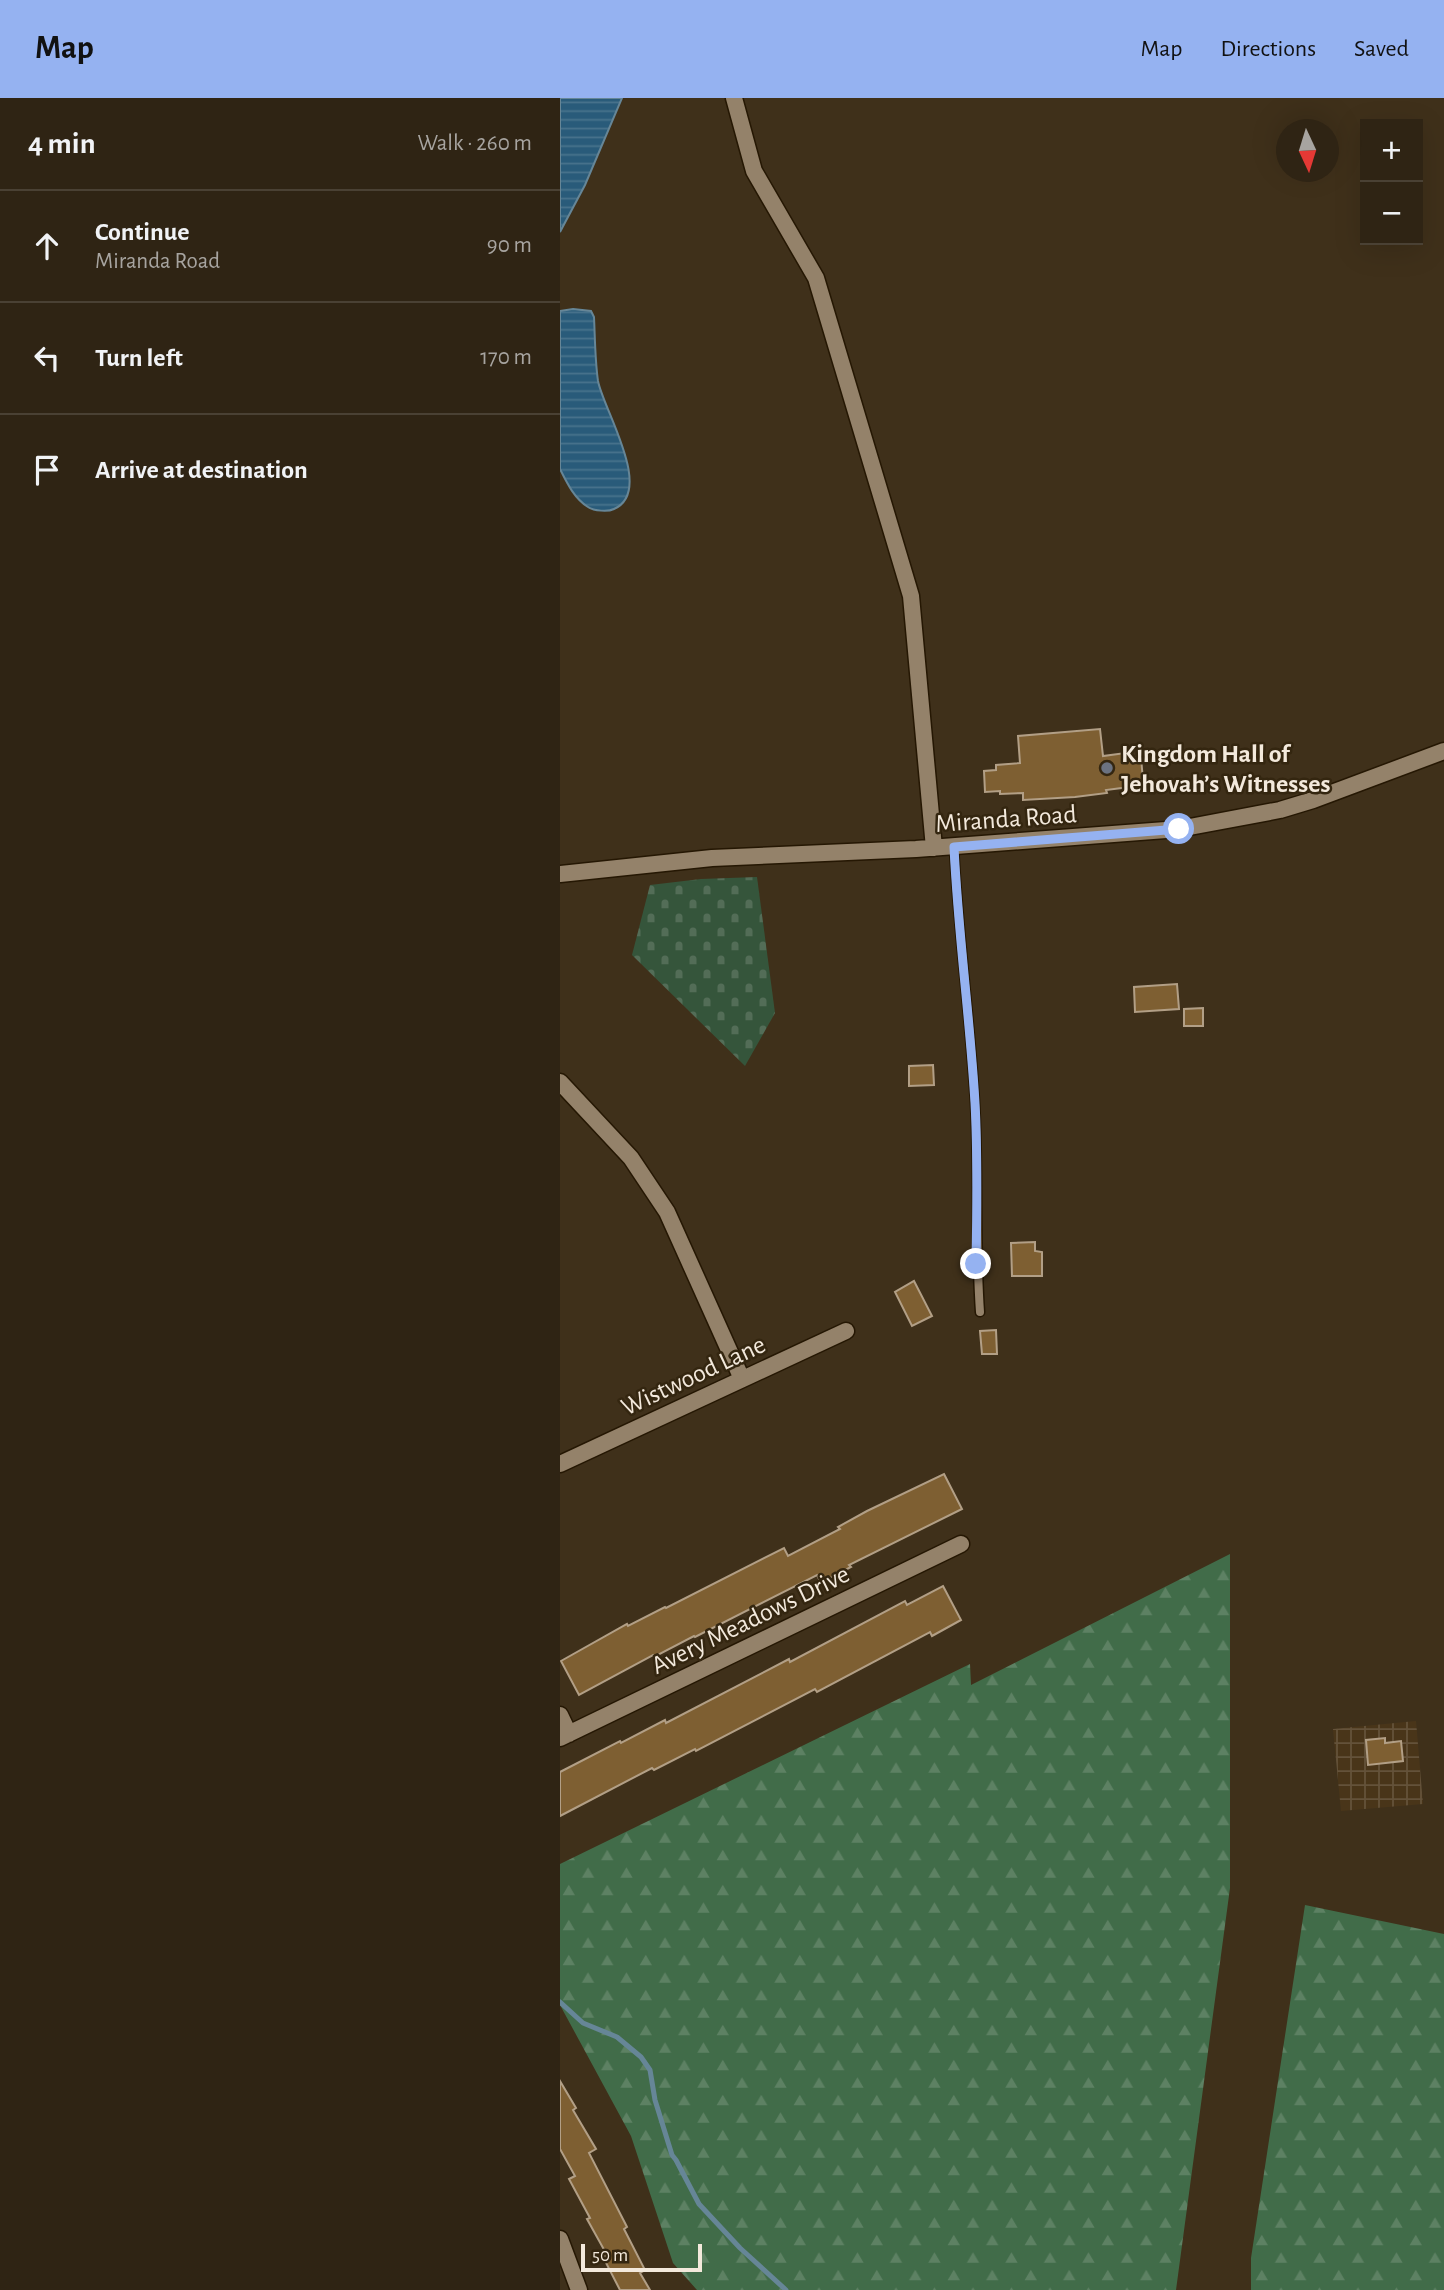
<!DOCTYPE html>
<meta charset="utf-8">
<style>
:root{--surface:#2f2414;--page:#372c1d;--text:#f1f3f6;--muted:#a7a4a0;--line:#4a4134;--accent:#95b2f1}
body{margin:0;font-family:"Alegreya Sans",sans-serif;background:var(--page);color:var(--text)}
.controls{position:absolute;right:21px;top:21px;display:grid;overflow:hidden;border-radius:0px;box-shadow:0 7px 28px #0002}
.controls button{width:63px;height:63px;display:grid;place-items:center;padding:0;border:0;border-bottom:2px solid var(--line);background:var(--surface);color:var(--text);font:35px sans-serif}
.compass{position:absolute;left:716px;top:21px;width:63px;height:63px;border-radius:50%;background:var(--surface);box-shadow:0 7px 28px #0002;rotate:176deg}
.scale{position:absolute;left:21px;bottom:18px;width:121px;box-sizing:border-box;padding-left:7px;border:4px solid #f3e9dc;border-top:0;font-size:19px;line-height:24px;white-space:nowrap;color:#f3e9dc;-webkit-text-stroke:5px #342610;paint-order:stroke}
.stop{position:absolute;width:21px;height:21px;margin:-16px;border:5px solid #95b2f1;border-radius:50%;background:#fff}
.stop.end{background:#95b2f1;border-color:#fff;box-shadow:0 2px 7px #0008}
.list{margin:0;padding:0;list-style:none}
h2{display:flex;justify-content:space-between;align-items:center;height:91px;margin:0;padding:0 28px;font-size:30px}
h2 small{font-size:23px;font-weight:400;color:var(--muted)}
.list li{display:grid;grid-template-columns:46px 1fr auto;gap:21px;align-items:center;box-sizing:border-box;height:112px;padding:0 28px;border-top:2px solid var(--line)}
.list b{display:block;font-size:26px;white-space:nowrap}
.list p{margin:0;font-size:23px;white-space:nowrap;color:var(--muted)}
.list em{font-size:23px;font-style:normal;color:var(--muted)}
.icon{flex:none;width:38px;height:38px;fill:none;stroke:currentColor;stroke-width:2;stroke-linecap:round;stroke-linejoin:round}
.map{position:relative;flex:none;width:884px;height:2192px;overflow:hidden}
header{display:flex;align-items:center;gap:42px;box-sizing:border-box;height:98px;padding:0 35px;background:var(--accent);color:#111}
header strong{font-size:33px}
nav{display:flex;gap:38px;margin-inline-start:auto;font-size:24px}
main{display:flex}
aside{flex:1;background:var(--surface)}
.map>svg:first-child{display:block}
</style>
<header>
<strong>Map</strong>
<nav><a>Map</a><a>Directions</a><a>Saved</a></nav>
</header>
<main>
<aside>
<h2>4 min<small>Walk · 260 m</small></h2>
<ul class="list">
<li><svg class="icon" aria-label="ahead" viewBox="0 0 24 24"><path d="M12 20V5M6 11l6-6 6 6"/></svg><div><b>Continue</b><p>Miranda Road</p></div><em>90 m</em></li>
<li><svg class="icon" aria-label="left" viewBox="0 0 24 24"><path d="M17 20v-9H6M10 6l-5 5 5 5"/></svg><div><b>Turn left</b></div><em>170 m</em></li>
<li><svg class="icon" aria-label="arrive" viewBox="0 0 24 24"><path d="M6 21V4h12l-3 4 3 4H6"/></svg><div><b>Arrive at destination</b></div></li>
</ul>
</aside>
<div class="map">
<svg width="884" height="2192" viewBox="0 0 884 2192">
<defs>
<pattern id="industrial-grid" width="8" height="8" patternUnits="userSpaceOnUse" patternTransform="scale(1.75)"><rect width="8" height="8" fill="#493519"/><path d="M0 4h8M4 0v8" fill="none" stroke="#64523a"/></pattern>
<pattern id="forest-firs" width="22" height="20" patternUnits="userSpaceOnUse" patternTransform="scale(1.75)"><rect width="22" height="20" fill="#416c49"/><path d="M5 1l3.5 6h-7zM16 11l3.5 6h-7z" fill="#5d8163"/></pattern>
<pattern id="cemetery-stones" width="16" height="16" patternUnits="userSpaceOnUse" patternTransform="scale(1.75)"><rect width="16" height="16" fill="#35553b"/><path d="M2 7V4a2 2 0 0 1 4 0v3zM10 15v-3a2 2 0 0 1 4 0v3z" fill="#536d57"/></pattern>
<pattern id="water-rules" width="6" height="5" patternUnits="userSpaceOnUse" patternTransform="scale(1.75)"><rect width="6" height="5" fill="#295b7a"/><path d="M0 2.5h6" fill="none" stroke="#48738c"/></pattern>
</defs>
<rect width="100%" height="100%" fill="#3f301a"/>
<!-- industrial -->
<path fill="url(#industrial-grid)" d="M856,1623L863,1706L781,1713L773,1631Z"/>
<!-- forest -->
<path fill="url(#forest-firs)" d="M670,1456V1790L616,2192H137L113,2165L71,2038L0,1907V1766L410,1566L411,1587Z
M745,1807L884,1836V2192H691V2160Z"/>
<!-- cemetery -->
<path fill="url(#cemetery-stones)" d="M197,779L215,915L185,968L72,857L90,787L141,781Z"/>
<!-- water -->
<path fill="url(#water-rules)" stroke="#668697" stroke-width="2" d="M0,0H62L25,87L0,134Z
M13,211L31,213L34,219C35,240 35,262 38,283C43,311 95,393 54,411C48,414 34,413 28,409C14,400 7,385 0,371V213Z"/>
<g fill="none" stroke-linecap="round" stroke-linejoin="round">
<!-- stream -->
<path stroke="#668697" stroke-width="5" d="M0,1904L23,1925L57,1939L81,1959L90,1972L95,2002L112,2057L116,2062L139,2106L180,2150L226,2192"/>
</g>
<!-- building -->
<path fill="#7e5f32" stroke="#b29f86" stroke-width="2" d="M540,631L543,658L565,655L566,661L581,659L583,683L569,685V689L546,692L547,695L515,699L463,702V695L440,696V693L425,694L424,673L436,672V667L460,665L458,638Z
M617,886L619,911L575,914L574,889Z
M643,910V928H624V911Z
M373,967L374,987L349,988V968Z
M475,1144V1153L482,1154V1178H452L451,1145Z
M354,1183L372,1218L352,1228L335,1194Z
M436,1232L437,1256H422L420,1233Z
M384,1376L402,1411L289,1467L291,1469L261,1485L257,1477L135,1539L134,1538L94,1559L93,1557L19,1597L1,1563L67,1526L68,1528L105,1509L106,1510L224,1450L228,1458L280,1431L278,1429L307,1413Z
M383,1488L401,1522L372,1538L370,1534L257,1594L255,1591L136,1653L135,1651L94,1672L92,1670L0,1718V1674L60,1643L61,1645L105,1622L106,1625L229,1561L230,1564L345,1503L347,1507Z
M825,1640V1645L841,1643L843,1663L808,1667L806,1642Z
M0,1983L16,2010L13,2012L36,2051L29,2055L67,2129L64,2131L85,2172L80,2175L90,2192H60L43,2159L47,2157L27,2121L30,2120L9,2081L15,2078L0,2051Z"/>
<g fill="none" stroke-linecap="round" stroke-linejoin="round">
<!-- service casing -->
<g stroke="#251703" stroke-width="11">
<path id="service" d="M394,749C398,834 410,919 415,1005C419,1075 415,1144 420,1214"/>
</g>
<!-- minor casing -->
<g stroke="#251703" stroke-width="19">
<path id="minor" d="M174,0L194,73L256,180L351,498L374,750
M0,776L152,760L356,751L619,731L720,712L753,702L884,653
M0,984L71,1060L107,1114L182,1281
M0,1366L286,1233
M0,1617L9,1636
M0,1640L401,1446
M0,2141L19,2192"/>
</g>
<!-- service -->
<use href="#service" stroke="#94826a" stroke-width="8"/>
<!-- minor -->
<use href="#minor" stroke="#94826a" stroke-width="16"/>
</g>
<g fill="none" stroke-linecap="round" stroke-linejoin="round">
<!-- route -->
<path stroke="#95b2f1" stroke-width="9" d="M416,1166C417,1112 418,1059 415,1005C410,920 398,835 394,749L619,731"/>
</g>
<!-- markers -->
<circle fill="#6b7280" stroke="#342610" stroke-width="2.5" cx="547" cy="670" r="7"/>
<g text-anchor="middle" stroke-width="5" stroke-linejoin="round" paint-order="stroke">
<!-- poi labels -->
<g font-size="26" font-weight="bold" fill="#f3e9dc" stroke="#342610" text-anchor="start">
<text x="561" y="664">Kingdom Hall of<tspan x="561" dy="30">Jehovah’s Witnesses</tspan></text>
</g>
<!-- street labels -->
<g font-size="26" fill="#f3e9dc" stroke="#342610">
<text transform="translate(446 720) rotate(-4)" y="9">Miranda Road</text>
<text transform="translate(133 1277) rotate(-25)" y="9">Wistwood Lane</text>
<text transform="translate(190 1521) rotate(-26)" y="9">Avery Meadows Drive</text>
</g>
</g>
</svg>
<div class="controls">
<button>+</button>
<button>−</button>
</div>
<svg class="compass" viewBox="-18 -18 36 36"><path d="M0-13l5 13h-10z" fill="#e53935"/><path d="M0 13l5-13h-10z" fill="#a7a4a0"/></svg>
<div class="scale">50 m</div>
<div class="stop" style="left:619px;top:731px"></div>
<div class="stop end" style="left:416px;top:1166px"></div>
</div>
</main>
